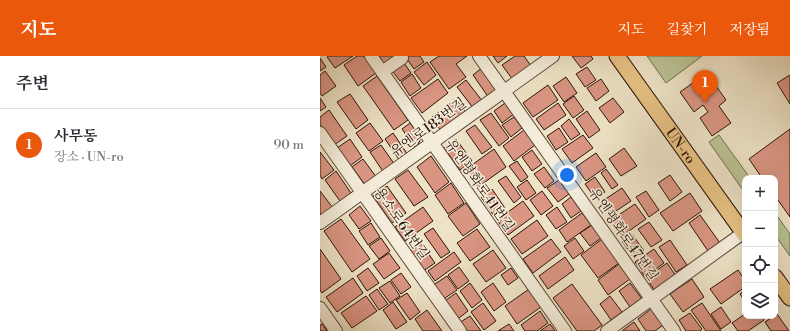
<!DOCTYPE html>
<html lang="ko">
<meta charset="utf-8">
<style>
:root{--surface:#fff;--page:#f7f7f7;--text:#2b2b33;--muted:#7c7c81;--line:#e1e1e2;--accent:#ea580c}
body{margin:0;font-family:"Libre Bodoni","Noto Serif KR",serif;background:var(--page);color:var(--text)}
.controls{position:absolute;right:12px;bottom:12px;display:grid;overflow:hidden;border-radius:8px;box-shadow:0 4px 16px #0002}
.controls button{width:36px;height:36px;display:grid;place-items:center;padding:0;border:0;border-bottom:1px solid var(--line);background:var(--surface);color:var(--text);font:20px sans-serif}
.you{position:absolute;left:247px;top:119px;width:14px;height:14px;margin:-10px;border:3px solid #fff;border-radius:50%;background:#1a73e8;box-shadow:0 0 0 6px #1a73e833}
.badge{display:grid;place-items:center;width:26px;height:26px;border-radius:50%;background:var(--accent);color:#fff;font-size:13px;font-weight:700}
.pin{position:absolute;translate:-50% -33px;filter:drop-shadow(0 1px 2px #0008)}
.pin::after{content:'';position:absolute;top:21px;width:14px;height:12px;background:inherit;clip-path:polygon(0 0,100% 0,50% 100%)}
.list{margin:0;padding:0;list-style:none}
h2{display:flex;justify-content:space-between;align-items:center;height:52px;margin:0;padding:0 16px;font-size:17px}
h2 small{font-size:13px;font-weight:400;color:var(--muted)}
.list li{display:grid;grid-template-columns:26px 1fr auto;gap:12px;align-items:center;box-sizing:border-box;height:72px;padding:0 16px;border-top:1px solid var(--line)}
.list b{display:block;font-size:15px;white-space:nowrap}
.list p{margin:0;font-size:13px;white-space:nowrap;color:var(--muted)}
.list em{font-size:13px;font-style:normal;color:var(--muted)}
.icon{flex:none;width:22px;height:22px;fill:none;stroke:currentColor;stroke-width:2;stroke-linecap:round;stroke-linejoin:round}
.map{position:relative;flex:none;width:470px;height:275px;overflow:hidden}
header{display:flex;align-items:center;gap:24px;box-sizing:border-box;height:56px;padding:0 20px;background:var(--accent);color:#fff}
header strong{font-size:19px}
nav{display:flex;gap:22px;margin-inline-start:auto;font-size:14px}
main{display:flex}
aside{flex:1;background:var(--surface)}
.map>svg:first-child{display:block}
</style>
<header>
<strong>지도</strong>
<nav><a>지도</a><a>길찾기</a><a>저장됨</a></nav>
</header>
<main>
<aside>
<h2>주변<small></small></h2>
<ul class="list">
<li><span class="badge">1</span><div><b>사무동</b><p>장소 · UN-ro</p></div><em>90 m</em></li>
</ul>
</aside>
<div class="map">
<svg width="470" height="275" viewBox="0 0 470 275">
<rect width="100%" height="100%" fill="#eee3c7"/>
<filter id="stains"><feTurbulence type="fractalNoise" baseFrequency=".005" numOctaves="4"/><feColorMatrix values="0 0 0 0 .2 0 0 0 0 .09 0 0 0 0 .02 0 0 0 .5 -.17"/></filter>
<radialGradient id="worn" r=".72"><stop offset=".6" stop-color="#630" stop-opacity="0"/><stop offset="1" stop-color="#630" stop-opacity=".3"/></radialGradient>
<!-- green -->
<path fill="#bbc394" stroke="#746c4e" d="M327,0H382L346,27Z
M399,79L430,122H425V137L389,86Z
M455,157L470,178V200L455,179Z"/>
<!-- building -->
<path fill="#da9683" stroke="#2e1507" d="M9,0H33L15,12L7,1Z
M37,0H44L56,17L38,30L24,9Z
M57,0H74L76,2L64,10Z
M85,0H100L104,6L94,13Z
M119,0H147L136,8L146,21L129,33L110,6Z
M173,0H187L178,7Z
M195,0H204L211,10L193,24L182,9Z
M252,0H271L273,3L261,12Z
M0,2L6,11L0,15Z
M82,4L91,17L80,25L71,13Z
M107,6L116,19L104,29L94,16Z
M163,11L177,30L176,37L169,42L153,19Z
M267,11L276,24L265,31L256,18Z
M5,15L16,30L2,40L0,37V19Z
M387,17L406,44L399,50L411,67L392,80L380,62L388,56L383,49L374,56L360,36Z
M92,18L101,32L90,40L81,26Z
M470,19V48L457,27Z
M57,20L88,64L74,74L43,30Z
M246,21L257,37L244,46L233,30Z
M118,23L128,37L102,57L91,42Z
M281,23L289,35L276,45L267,32Z
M146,24L163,46L154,53L137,31Z
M228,29L238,44L213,61L203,47Z
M30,38L48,64L36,73L17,46Z
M254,40L264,54L253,62L243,48Z
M0,42L6,51L0,55Z
M293,42L304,56L290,67L279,52Z
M136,43L147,58L122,76L111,62Z
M185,47L194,58L182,67L174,55Z
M238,47L246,59L224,74L216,63Z
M9,54L27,80L14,89L0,68V61Z
M267,55L280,74L269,82L256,63Z
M171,57L189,82L179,90L160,64Z
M194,61L202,72L191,81L182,69Z
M249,63L260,78L251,84L241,70Z
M50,67L63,85L49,95L36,77Z
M90,67L101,82L96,93L82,73Z
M155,69L172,91L162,98L146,75Z
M239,72L248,86L236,94L227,80Z
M470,73V161L455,140V122H442L429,103Z
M204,74L215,89L194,105L183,90Z
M73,77L88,99L80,105L65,83Z
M263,79L273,92L252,107L242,93Z
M30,83L42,101L30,110L17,92Z
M136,83L152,105L140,114L124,92Z
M61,89L75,109L64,117L50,96Z
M304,92L317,110L301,120L289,103Z
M174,93L186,111L158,131L145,114Z
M212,94L222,108L212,115L202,101Z
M0,96L14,114L2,123L0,119Z
M276,97L286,111L266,125L256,111Z
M111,100L129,126L115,137L97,111Z
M43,103L57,122L46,130L32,111Z
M197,105L208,121L201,126L189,110Z
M224,111L234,125L225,132L214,118Z
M286,113L298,129L292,133L281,117Z
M88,114L108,141L94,150L75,123Z
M16,115L31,137L20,145L5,124Z
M350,119L362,136L350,145L338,127Z
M186,120L201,141L194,147L178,125Z
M275,121L285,136L275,142L265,128Z
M207,124L216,137L206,144L197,131Z
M239,124L249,138L238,146L227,132Z
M131,127L144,147L128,158L115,139Z
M67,130L86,157L72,167L53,140Z
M302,132L311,145L290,159L281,146Z
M172,133L185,152L174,160L161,141Z
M0,135L13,152L2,160L0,157Z
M222,135L233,150L221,159L210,144Z
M326,135L339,154L329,161L316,141Z
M370,137L382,155L353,175L340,157Z
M251,141L261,155L251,162L242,148Z
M203,145L214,160L188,179L177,164Z
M146,147L160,168L143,180L128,160Z
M315,148L326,163L302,180L291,164Z
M40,150L51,165L39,173L29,159Z
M103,151L113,165L85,185L75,171Z
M237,151L247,166L236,173L226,159Z
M262,157L271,169L247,186L239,174Z
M380,159L400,187L388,195L369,167Z
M21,163L50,203L32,216L4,175Z
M217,164L228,180L202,198L191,183Z
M329,166L342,184L331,191L318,173Z
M51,167L60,181L48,189L39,175Z
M272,169L281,182L270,190L260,177Z
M113,172L130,196L121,202L104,178Z
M157,173L170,191L150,205L137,187Z
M312,178L324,195L314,202L302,185Z
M61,182L70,195L59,203L49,190Z
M255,182L264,195L253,203L244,190Z
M231,183L241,196L213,217L203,203Z
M282,183L299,207L278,222L261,199Z
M350,184L367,209L356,216L339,191Z
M101,187L115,207L102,216L88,197Z
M0,193L21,223L2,237L0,234Z
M334,193L344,207L325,221L315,206Z
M173,194L186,212L166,226L153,208Z
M134,196L141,206L115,225L108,215Z
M69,197L80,212L64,223L53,208Z
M245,201L254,214L228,233L219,220Z
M347,207L356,220L335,235L326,222Z
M299,208L310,223L288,239L278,224Z
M139,211L149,225L138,233L128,219Z
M48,212L59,227L47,235L37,220Z
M191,212L198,222L188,229L181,219Z
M418,214L425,224V231L401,248L390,233Z
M81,217L91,231L81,238L71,224Z
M127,220L137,234L122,244L112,230Z
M33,222L43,237L17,256L6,241Z
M372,223L384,241L363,256L350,238Z
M70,225L80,240L70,247L59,232Z
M150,227L162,244L152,252L140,235Z
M173,227L186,246L174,255L161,236Z
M310,227L322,243L310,251L299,235Z
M252,228L282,269L274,275H257L233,242Z
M57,233L68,248L59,254L49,239Z
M209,233L221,251L197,268L185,250Z
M425,234V243L424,244L420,238Z
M87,237L100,256L90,264L76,244Z
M136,237L148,255L135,265L122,247Z
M46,240L57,255L32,272L21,257Z
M290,240L302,256L291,264L280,248Z
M73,246L87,266L76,273L63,254Z
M163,247L176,265L164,274L151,256Z
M382,247L401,275H386L371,254Z
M401,251L411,266L401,273L391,258Z
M331,253L343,269L335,275H326L318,263Z
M107,254L122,275H103L95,263Z
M220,255L228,267L217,275H205L201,269Z
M370,257L382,273L380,275H366L359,264Z
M425,258V260H442L444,264L428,275H418L412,267Z
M457,258L469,275H451L445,266Z
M150,260L161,275H144L139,267Z
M314,266L320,275H302Z
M2,268L7,275H0V269Z
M189,268L194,275H178Z
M230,268L235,275H220Z"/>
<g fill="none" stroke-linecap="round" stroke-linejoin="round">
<!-- minor casing -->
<g stroke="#5e4837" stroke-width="14">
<path id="minor" d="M51,0L245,275
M159,0L354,275
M62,16L82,2
M0,77L140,275
M0,167L233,0
M0,252L16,275
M287,275L423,177"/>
</g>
<!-- major casing -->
<g stroke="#2e1507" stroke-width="17">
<g id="major">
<path id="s1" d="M297,0L425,179"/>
<path d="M455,221L470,242"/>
</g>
</g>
<!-- minor -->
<use href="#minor" stroke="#f4eddb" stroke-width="12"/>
<!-- major -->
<use href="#major" stroke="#e7c284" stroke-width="15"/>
</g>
<g text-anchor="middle" stroke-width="3" stroke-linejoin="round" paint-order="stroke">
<!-- street labels -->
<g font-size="14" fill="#2e1507" stroke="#f4eddb">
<text transform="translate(108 71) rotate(-36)" y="5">유엔로183번길</text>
<text dy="5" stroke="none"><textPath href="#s1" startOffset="110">UN-ro</textPath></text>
<text transform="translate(160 129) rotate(55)" y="5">유엔평화로41번길</text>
<text transform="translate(82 167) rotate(55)" y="5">용소로64번길</text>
<text transform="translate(304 178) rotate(55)" y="5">유엔평화로47번길</text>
</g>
</g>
<rect width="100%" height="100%" filter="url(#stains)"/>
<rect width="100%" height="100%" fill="url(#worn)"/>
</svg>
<div class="controls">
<button>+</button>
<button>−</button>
<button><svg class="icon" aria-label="locate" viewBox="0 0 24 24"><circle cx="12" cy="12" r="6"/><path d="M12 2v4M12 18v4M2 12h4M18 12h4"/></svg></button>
<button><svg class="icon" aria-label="layers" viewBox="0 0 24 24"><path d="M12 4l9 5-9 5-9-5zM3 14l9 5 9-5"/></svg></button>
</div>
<div class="you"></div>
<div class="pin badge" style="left:385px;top:47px">1</div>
</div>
</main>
